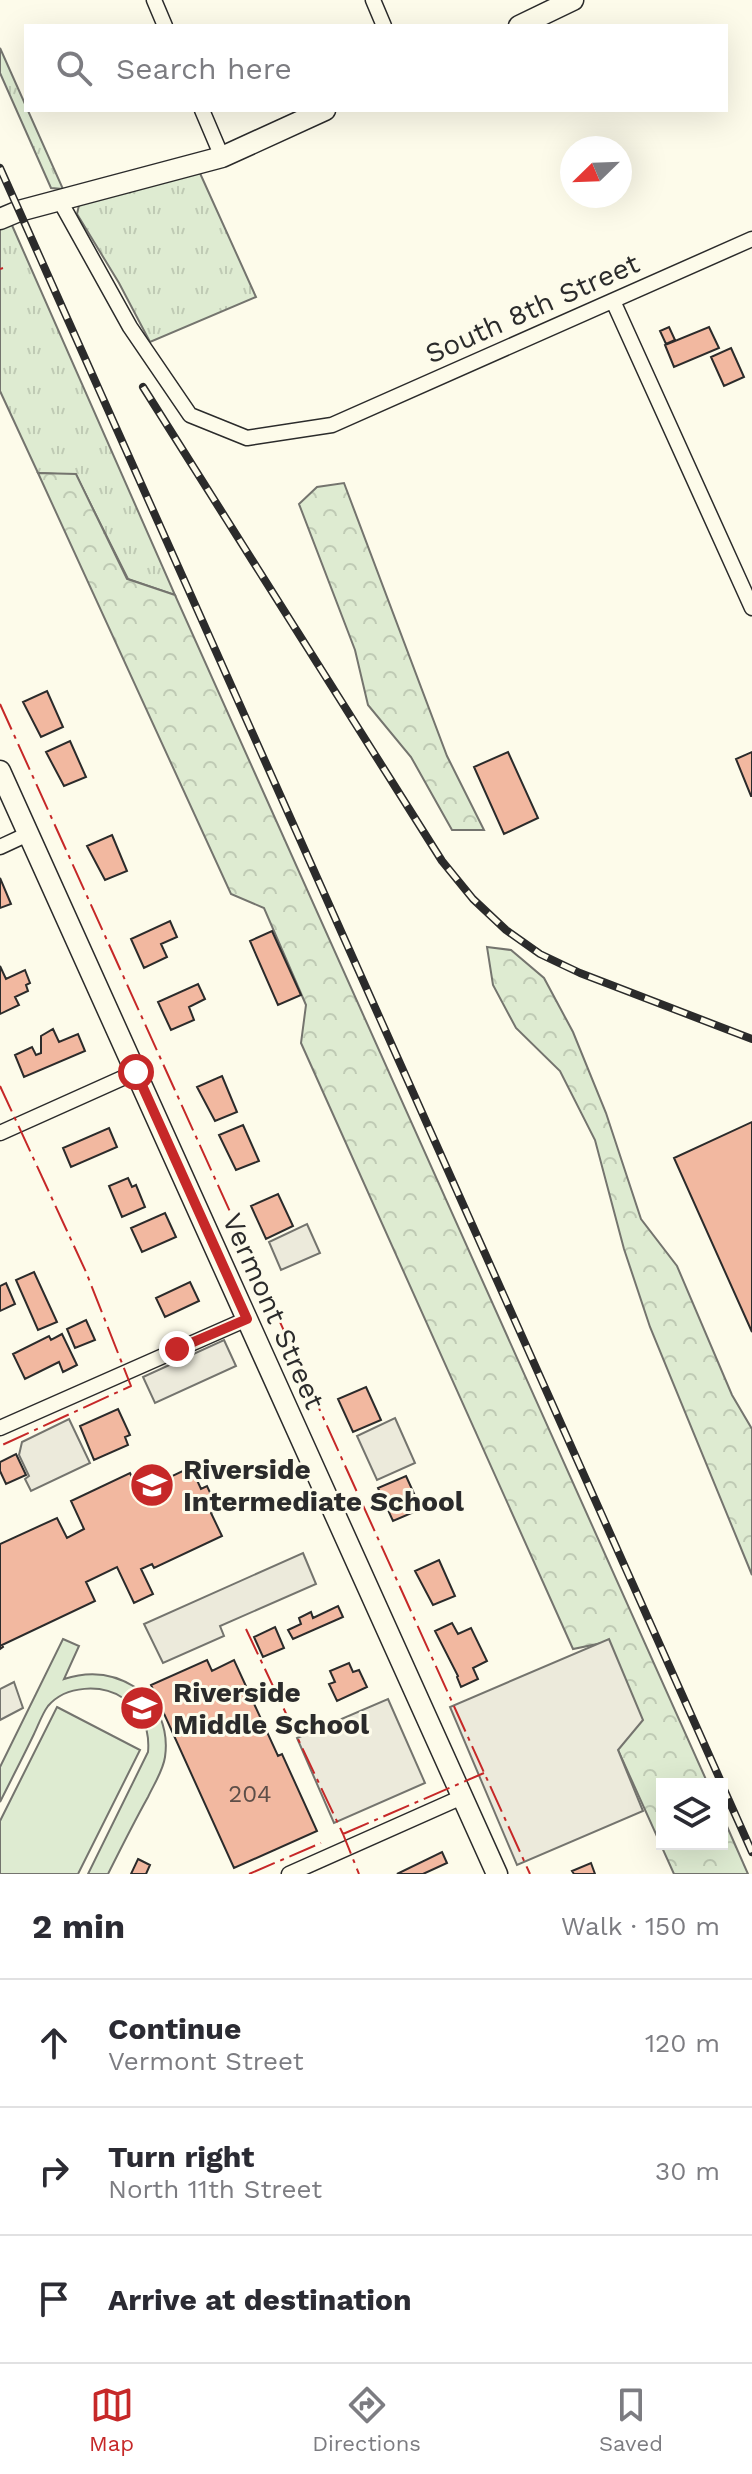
<!DOCTYPE html>
<meta charset="utf-8">
<style>
:root{--surface:#fff;--page:#f2f2f3;--text:#2b2b33;--muted:#7c7c81;--line:#e1e1e2;--accent:#c62828}
body{margin:0;font-family:"Work Sans",sans-serif;background:var(--page);color:var(--text)}
.controls{position:absolute;right:24px;bottom:24px;display:grid;overflow:hidden;border-radius:0px;box-shadow:0 8px 32px #0002}
.controls button{width:72px;height:72px;display:grid;place-items:center;padding:0;border:0;border-bottom:2px solid var(--line);background:var(--surface);color:var(--text);font:40px sans-serif}
.compass{position:absolute;left:560px;top:136px;width:72px;height:72px;border-radius:50%;background:var(--surface);box-shadow:0 8px 32px #0002;rotate:247deg}
.stop{position:absolute;width:24px;height:24px;margin:-18px;border:6px solid #c62828;border-radius:50%;background:#fff}
.stop.end{background:#c62828;border-color:#fff;box-shadow:0 2px 8px #0008}
.list{margin:0;padding:0;list-style:none}
h2{display:flex;justify-content:space-between;align-items:center;height:104px;margin:0;padding:0 32px;font-size:34px}
h2 small{font-size:26px;font-weight:400;color:var(--muted)}
.list li{display:grid;grid-template-columns:52px 1fr auto;gap:24px;align-items:center;box-sizing:border-box;height:128px;padding:0 32px;border-top:2px solid var(--line)}
.list b{display:block;font-size:30px;white-space:nowrap}
.list p{margin:0;font-size:26px;white-space:nowrap;color:var(--muted)}
.list em{font-size:26px;font-style:normal;color:var(--muted)}
.icon{flex:none;width:44px;height:44px;fill:none;stroke:currentColor;stroke-width:2;stroke-linecap:round;stroke-linejoin:round}
.map{position:relative;flex:none;width:752px;height:1874px;overflow:hidden}
.search{position:absolute;background:var(--surface);box-shadow:0 8px 32px #0002;left:24px;right:24px;top:24px;height:88px;display:flex;align-items:center;gap:20px;box-sizing:border-box;padding:0 28px;border-radius:0px;color:var(--muted);font-size:30px}
.sheet{height:488px;background:var(--surface)}
nav{display:flex;justify-content:space-around;align-items:center;box-sizing:border-box;height:112px;border-top:2px solid var(--line);background:var(--surface);font-size:22px;color:var(--muted)}
nav a{display:grid;justify-items:center;gap:4px}
nav .on{color:var(--accent)}
.map>svg:first-child{display:block}
</style>
<div class="map">
<svg width="752" height="1874" viewBox="0 0 752 1874">
<defs>
<pattern id="grass-tufts" width="24" height="20" patternUnits="userSpaceOnUse" patternTransform="scale(2)"><rect width="24" height="20" fill="#deebd1"/><path d="M3 7l-1-3M5 7V3M7 7l1-3M15 17l-1-3M17 17v-4M19 17l1-3" fill="none" stroke="#bfcab4"/></pattern>
<pattern id="forest-crowns" width="20" height="18" patternUnits="userSpaceOnUse" patternTransform="scale(2)"><rect width="20" height="18" fill="#deebd1"/><path d="M2 6a3 3 0 1 1 6 0M12 15a3 3 0 1 1 6 0" fill="none" stroke="#bfcab4"/></pattern>
</defs>
<rect width="100%" height="100%" fill="#fdfbea"/>
<!-- grass -->
<path fill="url(#grass-tufts)" stroke="#74746e" stroke-width="2" d="M0,48L63,189L51,188L0,73Z
M199,171L256,297L150,342L119,283L77,214L79,205Z
M11,223L175,595L128,579L76,475L38,473L0,391V228Z"/>
<!-- forest -->
<path fill="url(#forest-crowns)" stroke="#74746e" stroke-width="2" d="M38,473L76,474L127,579L175,595L708,1784H662V1844H722V1815L748,1874H674L618,1750L607,1642L573,1649L301,1043L306,1005L264,908L231,894Z
M344,483L447,756L484,830H452L411,757L368,705L355,650L299,504L317,487Z
M487,947L511,950L544,978L573,1032L606,1113L641,1219L677,1266L732,1395L752,1429V1575L650,1327L624,1249L595,1140L560,1071L516,1028L493,985Z"/>
<!-- pitch -->
<path fill="#deebd1" stroke="#74746e" stroke-width="2" d="M63,1639L79,1646L64,1679C88,1671 113,1673 135,1687C158,1701 169,1730 165,1757C163,1771 154,1784 148,1797C134,1822 121,1848 108,1874H88L148,1752C150,1730 142,1711 123,1698C102,1684 66,1685 48,1706C42,1714 38,1726 34,1734C23,1757 11,1780 0,1802V1767Z
M57,1707L140,1750L78,1874H0V1821Z"/>
<!-- parking -->
<path fill="#eceadb" stroke="#74746e" stroke-width="2" d="M307,1224L320,1253L281,1270L269,1242Z
M224,1340L236,1366L155,1403L143,1377Z
M395,1418L415,1463L377,1480L357,1436Z
M69,1419L90,1463L31,1491L25,1479L29,1476L19,1455L22,1442Z
M303,1553L316,1584L220,1626L224,1636L163,1663L144,1624Z
M609,1639L643,1720L618,1750L643,1811L517,1865L450,1707Z
M14,1682L23,1708L0,1720V1689Z
M388,1699L425,1783L334,1823L297,1738Z"/>
<!-- building -->
<path fill="#f2b8a0" stroke="#2b2b2b" stroke-width="2" d="M669,327L675,340L666,344L660,331Z
M709,327L719,348L674,367L665,345Z
M731,348L744,377L724,386L711,357Z
M47,691L63,727L41,737L23,702Z
M70,741L86,777L64,786L46,752Z
M508,752L538,818L504,834L474,767Z
M752,752V796H751L736,759Z
M112,835L127,871L105,880L87,846Z
M0,878L11,904L0,908Z
M170,921L177,937L161,944L167,957L144,968L131,939Z
M272,931L301,995L278,1005L250,941Z
M0,966L6,979L25,970L30,983L26,985L28,991L15,997L19,1005L0,1014Z
M198,984L205,999L189,1007L194,1020L171,1030L158,1002Z
M53,1029L59,1042L78,1034L85,1051L24,1077L15,1055L32,1047L36,1055L41,1053V1036Z
M222,1076L237,1112L215,1121L197,1087Z
M752,1122V1332L674,1158Z
M243,1125L259,1161L236,1170L219,1135Z
M109,1128L117,1147L71,1167L63,1148Z
M128,1178L132,1187L136,1185L145,1207L122,1217L109,1186Z
M278,1194L293,1226L266,1239L251,1206Z
M165,1213L176,1237L142,1252L131,1228Z
M34,1272L57,1322L38,1330L16,1280Z
M190,1282L199,1301L165,1317L156,1298Z
M6,1283L15,1304L0,1311V1286Z
M86,1320L95,1340L75,1348L67,1329Z
M62,1334L77,1365L63,1372L59,1362L25,1379L13,1354L49,1336L51,1340Z
M366,1387L381,1420L353,1432L338,1399Z
M118,1409L130,1435L125,1437L128,1445L94,1460L80,1426Z
M16,1454L26,1475L6,1484L0,1471V1462Z
M191,1467L201,1489L207,1486L218,1510L211,1513L222,1536L154,1568L152,1564L141,1569L153,1594L134,1603L117,1567L86,1582L95,1601L2,1645L3,1647L0,1649V1544L57,1518L67,1538L84,1529L71,1501L130,1473L139,1492Z
M406,1476L421,1509L393,1521L378,1488Z
M439,1560L455,1596L433,1605L415,1571Z
M338,1606L343,1617L293,1639L288,1630L301,1624L299,1618L311,1612L313,1618Z
M452,1623L458,1634L471,1628L487,1661L473,1668L478,1679L461,1687L457,1677L458,1676L435,1631Z
M275,1627L284,1648L263,1657L254,1637Z
M207,1660L212,1671L234,1660L278,1756L282,1754L317,1831L234,1868L151,1685Z
M349,1663L353,1672L359,1670L367,1687L337,1701L329,1684L335,1682L330,1671Z
M442,1852L447,1863L423,1874H397Z
M138,1859L150,1865L146,1874H131Z
M591,1863L595,1874H574L572,1871Z"/>
<g fill="none" stroke-linecap="round" stroke-linejoin="round">
<!-- street casing -->
<g stroke="#2b2b2b" stroke-width="17">
<path id="street" d="M154,0L165,26
M373,0L384,26
M202,110L222,157
M60,201L130,327L190,415L247,438L332,425L752,239
M613,301L752,608
M0,847L28,834
M0,1133L136,1072
M0,1428L247,1319
M289,1874L462,1797"/>
</g>
<!-- secondary casing -->
<g stroke="#2b2b2b" stroke-width="23">
<path id="secondary" d="M519,26L573,0
M0,219L19,211L222,157L325,110
M0,771L497,1874"/>
</g>
<!-- street -->
<use href="#street" stroke="#fdfbea" stroke-width="14"/>
<!-- secondary -->
<use href="#secondary" stroke="#fdfbea" stroke-width="20"/>
<!-- rail casing -->
<g stroke="#2b2b2b" stroke-width="8">
<path id="rail" d="M0,168L722,1784
M143,387L442,861L473,899L506,930L540,954L580,973L752,1039
M722,1785L752,1852"/>
</g>
<!-- rail -->
<use href="#rail" stroke="#fdfbea" stroke-width="5" stroke-dasharray="15" stroke-linecap="butt"/>
<!-- power -->
<path stroke="#c62828" stroke-width="2" stroke-dasharray="28 6 4 6" stroke-linecap="butt" d="M0,269L3,268
M0,704L530,1874
M0,1086L86,1272L131,1386L0,1446
M246,1629L343,1834L359,1874
M343,1834L484,1773
M249,1874L321,1843"/>
</g>
<g fill="none" stroke-linecap="round" stroke-linejoin="round">
<!-- route -->
<path stroke="#c62828" stroke-width="10" d="M136,1072L247,1319L177,1349"/>
</g>
<!-- icons -->
<defs>
<g id="school-disc" transform="scale(2.3)"><circle r="9.5" fill="#c62828" stroke="#fdfbea"/><path d="M0-5L7-2L0 1L-7-2ZM-4 1L0 2.5L4 1V4Q0 6-4 4Z" fill="#fff"/></g>
</defs>
<g fill-rule="evenodd">
<use href="#school-disc" x="152" y="1485"/>
<use href="#school-disc" x="142" y="1708"/>
</g>
<g text-anchor="middle" stroke-width="6" stroke-linejoin="round" paint-order="stroke">
<!-- number labels -->
<g font-size="24" fill="#5d4e48">
<text x="250" y="1802">204</text>
</g>
<!-- street labels -->
<g font-size="28" fill="#2b2b2b" stroke="#fdfbea">
<text transform="translate(532 308) rotate(-24)" y="10">South 8th Street</text>
<text transform="translate(274 1311) rotate(66)" y="10">Vermont Street</text>
</g>
<!-- poi labels -->
<g font-size="28" font-weight="bold" fill="#2b2b2b" stroke="#fdfbea" text-anchor="start">
<text x="183" y="1479">Riverside<tspan x="183" dy="32">Intermediate School</tspan></text>
<text x="173" y="1702">Riverside<tspan x="173" dy="32">Middle School</tspan></text>
</g>
</g>
</svg>
<div class="controls">
<button><svg class="icon" aria-label="layers" viewBox="0 0 24 24"><path d="M12 4l9 5-9 5-9-5zM3 14l9 5 9-5"/></svg></button>
</div>
<svg class="compass" viewBox="-18 -18 36 36"><path d="M0-13l5 13h-10z" fill="#e53935"/><path d="M0 13l5-13h-10z" fill="#7c7c81"/></svg>
<div class="stop" style="left:136px;top:1072px"></div>
<div class="stop end" style="left:177px;top:1349px"></div>
<div class="search"><svg class="icon" aria-label="search" viewBox="0 0 24 24"><circle cx="10" cy="10" r="6"/><path d="M15 15l6 6"/></svg>Search here</div>
</div>
<section class="sheet">
<h2>2 min<small>Walk · 150 m</small></h2>
<ul class="list">
<li><svg class="icon" aria-label="ahead" viewBox="0 0 24 24"><path d="M12 20V5M6 11l6-6 6 6"/></svg><div><b>Continue</b><p>Vermont Street</p></div><em>120 m</em></li>
<li><svg class="icon" aria-label="right" viewBox="0 0 24 24"><path d="M7 20v-9h11M14 6l5 5-5 5"/></svg><div><b>Turn right</b><p>North 11th Street</p></div><em>30 m</em></li>
<li><svg class="icon" aria-label="arrive" viewBox="0 0 24 24"><path d="M6 21V4h12l-3 4 3 4H6"/></svg><div><b>Arrive at destination</b></div></li>
</ul>
</section>
<nav>
<a class="on"><svg class="icon" aria-label="map" viewBox="0 0 24 24"><path d="M3 6l6-2 6 2 6-2v14l-6 2-6-2-6 2zM9 4v14M15 6v14"/></svg>Map</a>
<a><svg class="icon" aria-label="directions" viewBox="0 0 24 24"><path d="M12 3l9 9-9 9-9-9zM9 14v-3h6M13 9l2 2-2 2"/></svg>Directions</a>
<a><svg class="icon" aria-label="saved" viewBox="0 0 24 24"><path d="M7 4h10v16l-5-4-5 4z"/></svg>Saved</a>
</nav>
